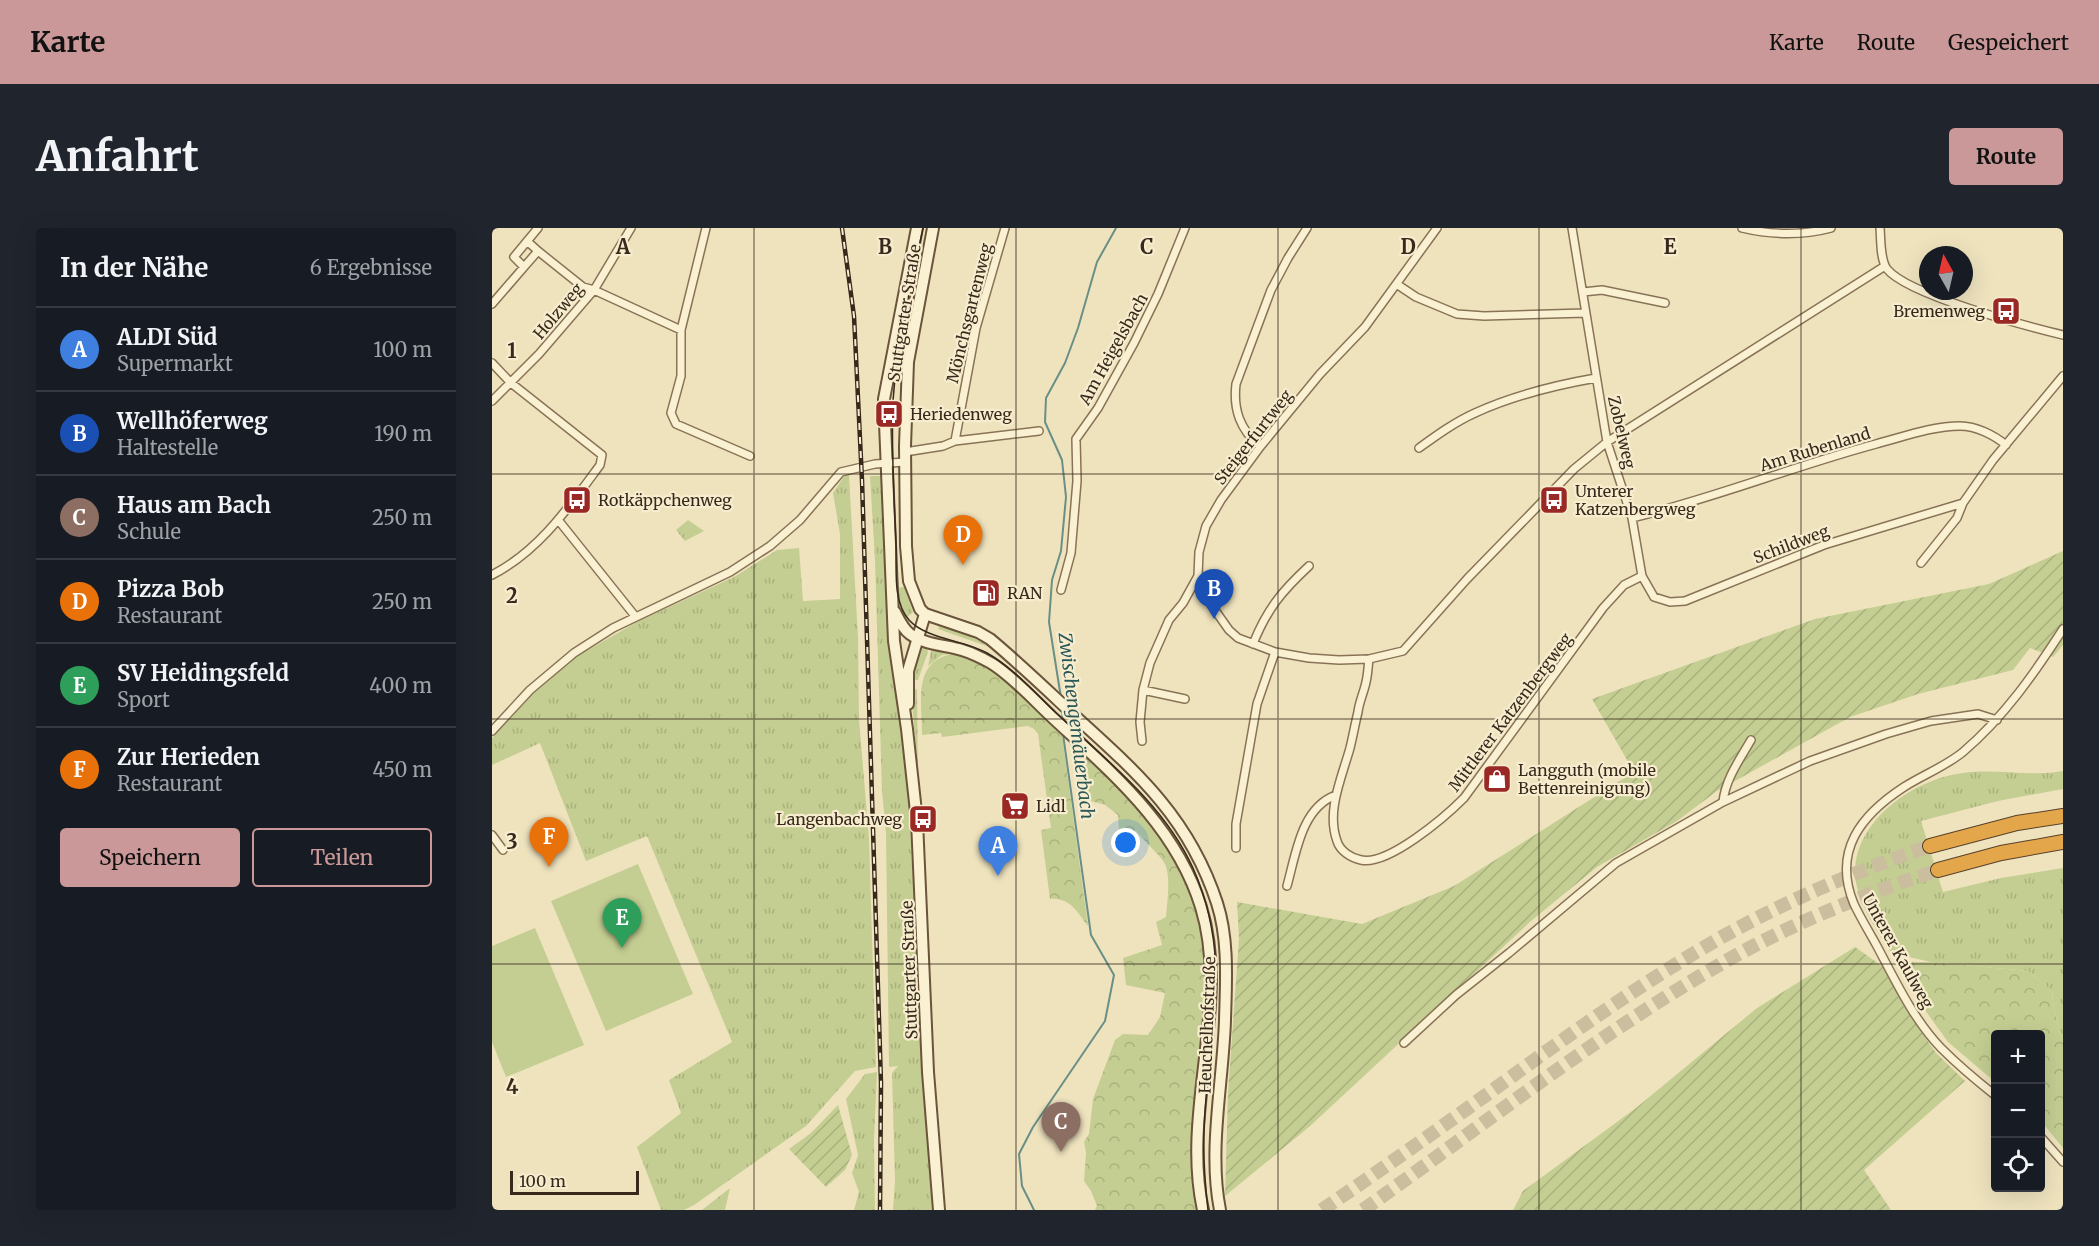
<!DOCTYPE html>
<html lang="de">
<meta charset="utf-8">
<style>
:root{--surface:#171b24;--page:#20242c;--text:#f1f3f6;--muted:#9ea1a6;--line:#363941;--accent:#ca9898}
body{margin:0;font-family:Merriweather,serif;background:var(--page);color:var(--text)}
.controls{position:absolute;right:18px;bottom:18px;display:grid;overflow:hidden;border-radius:6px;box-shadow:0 6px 24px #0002}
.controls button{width:54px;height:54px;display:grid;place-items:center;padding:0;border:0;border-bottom:2px solid var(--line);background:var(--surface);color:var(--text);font:30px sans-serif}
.compass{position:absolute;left:1427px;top:18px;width:54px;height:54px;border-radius:50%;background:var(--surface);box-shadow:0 6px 24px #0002;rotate:352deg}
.scale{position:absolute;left:18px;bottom:15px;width:129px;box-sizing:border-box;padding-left:6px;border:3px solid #372a1c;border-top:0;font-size:16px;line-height:21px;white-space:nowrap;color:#372a1c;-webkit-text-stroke:4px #f7edce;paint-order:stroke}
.you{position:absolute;left:634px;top:615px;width:21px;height:21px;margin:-15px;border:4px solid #fff;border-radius:50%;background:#1a73e8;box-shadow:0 0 0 9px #1a73e833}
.badge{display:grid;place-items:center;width:39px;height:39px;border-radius:50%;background:var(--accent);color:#fff;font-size:20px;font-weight:700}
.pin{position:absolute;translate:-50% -50px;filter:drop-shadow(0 2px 3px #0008)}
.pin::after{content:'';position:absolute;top:32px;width:21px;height:18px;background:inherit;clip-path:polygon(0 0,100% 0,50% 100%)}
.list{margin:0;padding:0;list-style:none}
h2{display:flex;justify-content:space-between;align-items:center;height:78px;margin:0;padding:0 24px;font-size:26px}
h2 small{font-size:20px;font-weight:400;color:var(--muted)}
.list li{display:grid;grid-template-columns:39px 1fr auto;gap:18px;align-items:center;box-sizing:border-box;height:84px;padding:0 24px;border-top:2px solid var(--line)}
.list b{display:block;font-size:22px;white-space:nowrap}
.list p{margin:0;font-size:20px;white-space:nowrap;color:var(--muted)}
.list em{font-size:20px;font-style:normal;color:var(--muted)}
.actions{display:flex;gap:12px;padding:18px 24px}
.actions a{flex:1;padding:14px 0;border:2px solid var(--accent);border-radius:6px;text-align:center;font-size:21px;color:var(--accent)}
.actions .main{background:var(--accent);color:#111}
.icon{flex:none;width:33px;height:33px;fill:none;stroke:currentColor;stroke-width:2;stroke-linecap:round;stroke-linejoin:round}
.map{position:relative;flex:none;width:1571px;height:982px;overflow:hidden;border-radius:6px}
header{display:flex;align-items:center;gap:36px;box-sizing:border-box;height:84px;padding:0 30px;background:var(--accent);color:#111}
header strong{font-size:28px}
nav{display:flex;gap:33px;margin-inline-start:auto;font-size:21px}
.intro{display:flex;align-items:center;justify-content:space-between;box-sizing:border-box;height:144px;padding:0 36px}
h1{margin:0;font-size:42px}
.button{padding:15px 27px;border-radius:6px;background:var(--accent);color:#111;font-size:21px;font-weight:700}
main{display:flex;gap:36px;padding:0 36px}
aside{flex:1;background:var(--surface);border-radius:6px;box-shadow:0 6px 24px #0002}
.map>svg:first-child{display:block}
</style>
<header>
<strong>Karte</strong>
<nav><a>Karte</a><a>Route</a><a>Gespeichert</a></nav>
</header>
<div class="intro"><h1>Anfahrt</h1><a class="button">Route</a></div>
<main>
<aside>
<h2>In der Nähe<small>6 Ergebnisse</small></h2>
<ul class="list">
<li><span class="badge" style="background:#3f7fe0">A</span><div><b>ALDI Süd</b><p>Supermarkt</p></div><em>100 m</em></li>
<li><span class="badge" style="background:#1a4fb4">B</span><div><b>Wellhöferweg</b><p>Haltestelle</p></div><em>190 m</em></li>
<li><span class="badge" style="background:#8d6e63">C</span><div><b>Haus am Bach</b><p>Schule</p></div><em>250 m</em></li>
<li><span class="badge" style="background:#e8710a">D</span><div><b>Pizza Bob</b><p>Restaurant</p></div><em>250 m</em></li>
<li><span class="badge" style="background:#2e9e5b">E</span><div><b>SV Heidingsfeld</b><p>Sport</p></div><em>400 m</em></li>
<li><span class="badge" style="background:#e8710a">F</span><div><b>Zur Herieden</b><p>Restaurant</p></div><em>450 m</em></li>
</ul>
<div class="actions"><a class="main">Speichern</a><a>Teilen</a></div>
</aside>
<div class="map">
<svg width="1571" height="982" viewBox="0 0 1571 982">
<defs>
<pattern id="grass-tufts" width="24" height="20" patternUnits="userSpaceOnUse" patternTransform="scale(1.5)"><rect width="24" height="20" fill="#c4ce92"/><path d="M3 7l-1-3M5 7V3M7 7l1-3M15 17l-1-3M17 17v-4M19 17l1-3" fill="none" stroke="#a9b17d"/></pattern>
<pattern id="forest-crowns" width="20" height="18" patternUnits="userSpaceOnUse" patternTransform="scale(1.5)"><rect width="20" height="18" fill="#c4ce92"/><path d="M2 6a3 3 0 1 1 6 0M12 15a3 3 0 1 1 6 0" fill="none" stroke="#a9b17d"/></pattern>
<pattern id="garden-furrows" width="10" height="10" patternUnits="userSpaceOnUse" patternTransform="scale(1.5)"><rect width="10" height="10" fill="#c4ce92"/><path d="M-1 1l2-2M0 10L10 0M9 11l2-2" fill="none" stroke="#a9b17d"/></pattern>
</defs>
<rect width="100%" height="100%" fill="#efe3be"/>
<!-- grass -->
<path fill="url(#grass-tufts)" d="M353,247H357L366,409L367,491L377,611L384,839L363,843L314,898L202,977L192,982H169L145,919L189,885L177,852L240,814L155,608L94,633L48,515L0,537V510L43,464L85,428L147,393L242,349L285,322L307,320L311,373L348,371V306L341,265Z
M378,248H390L408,490L416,558L431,854L442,982H401L403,953L400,845L406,838L397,839L394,605L390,563L383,332Z
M196,292L212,303L193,313L184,302Z
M412,359L421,384L414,390L418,395H414L404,377L403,360Z
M447,398L474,406L503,421L446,401Z
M434,418L436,424L426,452H420L427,422Z
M440,418L468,425L450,427L436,438Z
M425,461L426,543L419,463Z
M1571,543V561L1506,573L1429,593L1451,664L1509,650L1571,640V813L1562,782L1560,763L1536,743L1439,734L1399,725C1386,704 1369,681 1364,655C1355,597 1420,551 1471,545C1504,540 1537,549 1571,543Z
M385,844L382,913L383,982H362L367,964L360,945L366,927L354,871L373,846Z
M238,960L233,982H210Z"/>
<!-- forest -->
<path fill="url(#forest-crowns)" d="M468,425L500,440L570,507L596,698C585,684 578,669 558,671L549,602L559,600L546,506L542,501L536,498L450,509L449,505L430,507C430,471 419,429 468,425Z
M578,514C674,595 723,665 712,796C706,859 692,920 706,982H603L605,978L599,963L592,953L594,925L592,914L597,906L601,871L623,812L631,806L656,807L668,789L673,765L634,757L631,730L670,717L664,694L674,689C675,675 679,649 673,636C671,630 650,611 644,603H627L626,587L613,577L592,571L583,545Z
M1420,734H1439L1536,743L1560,763L1562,782L1571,813V920L1549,893L1548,806H1504L1503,854L1456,814L1425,771L1424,760L1418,740Z"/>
<!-- garden -->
<path fill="url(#garden-furrows)" d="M1571,323V417L1561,429L1538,420L1521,442L1426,466L1358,489L1225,563L1185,593L1105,639L1039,693L817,899L733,968L736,865L747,711L745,674L870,696L962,658L1142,544L1100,471L1323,391L1497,356Z
M1363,719L1397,743L1411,777L1444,825L1473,853L1372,942L1399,982H1021L1031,963L1144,880L1265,780Z
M346,877L360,927L353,942L334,959L297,921L319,905Z"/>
<!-- pitch -->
<path fill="#c4ce92" d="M146,636L201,766L114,803L59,673Z
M43,700L92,817L14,849L0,814V718Z"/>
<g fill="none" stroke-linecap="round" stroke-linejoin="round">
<!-- stream -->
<path stroke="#698f87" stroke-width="2" d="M569,470L557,394L560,352L569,323L574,269L570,232L553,194L554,170L573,135L586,100L605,34L624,0
M570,482L571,494
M542,982L530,958L527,926L541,899L613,793L622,747L599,707L571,506"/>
<!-- motorway-tunnel -->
<path stroke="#cabe9e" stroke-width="14" stroke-dasharray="14 7" stroke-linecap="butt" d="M830,982C884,945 937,908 990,870C1066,815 1141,760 1223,713C1291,674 1364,643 1438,618
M871,982C991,897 1106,806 1234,733C1301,695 1373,666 1446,642"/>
<!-- minor casing -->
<g stroke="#887356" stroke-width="10">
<path id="minor" d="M214,0L189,102V148L179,185L184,196L258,228
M1080,0L1115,214L1140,290L1150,348L1162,369L1178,374L1193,373L1332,317L1471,275
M1250,0C1280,7 1309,8 1339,0
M1388,0C1389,11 1388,32 1395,41C1416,67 1534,98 1571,107
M35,13L46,23L32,39L22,29L46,0
M46,23L91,59L102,62L189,102
M906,57L924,69L965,86L992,88L1093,85
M1091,64L1110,62L1173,75
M0,76L32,39
M0,135L19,155L110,227L108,237C77,279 47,323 0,347
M0,173L47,126L102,62L139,0
M463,213L484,100L513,0
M768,219C748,201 741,182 744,156L779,62L796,30L815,0
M927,220C945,207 963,194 983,185C1020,168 1064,157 1104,150
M413,224L451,218L463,213L547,203
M1140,290C1223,270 1302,238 1384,216C1411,209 1440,198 1468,198C1484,198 1502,207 1514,217
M67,293L143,388
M1429,335L1465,290L1471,275L1501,232L1571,148
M706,348L713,368L737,402L746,410L783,424L817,430L847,432L877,431L911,423L975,351L1082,241L1115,214L1393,38
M569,362L579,325L585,253L584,211L606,180L642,115L666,66L693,0
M761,416C775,381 790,363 817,338
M877,431C876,438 876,446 874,454C872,464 867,474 866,484C863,496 861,508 858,520C850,549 834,583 845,613C848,623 859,630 869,632C896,638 953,589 972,570L1111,380L1132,357L1150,348
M651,462L693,471
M0,503L38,462L82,425L121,400L238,344L278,318L308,292L349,244L383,236L413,234
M650,513L648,494L651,462L658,435L677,392L691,375L706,348L707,324L714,298L729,272L768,219L828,146L873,99L945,0
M1231,574C1233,552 1248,531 1259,512
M0,607L11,622
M744,620V596L765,476L783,424
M795,658C804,626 809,580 844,567
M912,815L964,767L1017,725L1124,635L1231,574L1318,533L1394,506L1439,493L1486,486L1505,492
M1504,868C1485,853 1466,837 1449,820C1422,792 1404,754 1386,720C1378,705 1369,691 1362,676C1340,623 1369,587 1412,559C1431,547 1454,538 1471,524C1512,489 1542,446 1571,401
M1548,908L1571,934"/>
</g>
<!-- secondary casing -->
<g stroke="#6a543a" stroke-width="14">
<path id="secondary" d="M425,0L392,171L402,413L415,501L425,593L436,844L447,982
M441,0L416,134L413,218L414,318L417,353L428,381L433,386L486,404L498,411C528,436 556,463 585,490C648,547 698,592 725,675C737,712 734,754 733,792C731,854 716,922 728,982
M403,384C407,392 411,401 418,406C433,417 454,417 470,422C480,425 490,430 499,435C519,447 543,473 560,489C620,545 684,598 709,679C739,776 689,883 711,982
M416,476V443L433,386"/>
</g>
<!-- motorway casing -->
<g stroke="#56412b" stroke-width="16">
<path id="motorway" d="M1438,618L1525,595L1571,588
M1446,642L1509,625L1571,614"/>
</g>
<!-- minor -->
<use href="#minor" stroke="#faf0d2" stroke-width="7"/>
<!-- secondary -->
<use href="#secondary" stroke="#faf0d2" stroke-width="10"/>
<!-- motorway -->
<use href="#motorway" stroke="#e3a64a" stroke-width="14"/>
<!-- tram -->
<path stroke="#372a1c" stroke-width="1.5" d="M431,0C419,57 405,115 401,173C399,220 402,268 404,315C405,339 400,373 417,392C434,411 472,412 495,425C520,439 542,464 563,484C613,531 672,576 701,640C743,735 715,807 712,903C711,929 713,956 716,982"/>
<!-- rail casing -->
<g stroke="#372a1c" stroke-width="4.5">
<path id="rail" d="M350,0L362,88L370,252L389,855L388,982"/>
</g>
<!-- rail -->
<use href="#rail" stroke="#f7edce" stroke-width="2" stroke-dasharray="7" stroke-linecap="butt"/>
</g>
<!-- grid -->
<path fill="none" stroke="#372a1c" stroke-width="1.5" stroke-opacity="0.55" d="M262,0V982M524,0V982M786,0V982M1047,0V982M1309,0V982M0,246H1571M0,491H1571M0,736H1571"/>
<!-- icons -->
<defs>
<g id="bus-square" transform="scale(1.5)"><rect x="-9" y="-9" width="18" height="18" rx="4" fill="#9a2824" stroke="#f7edce"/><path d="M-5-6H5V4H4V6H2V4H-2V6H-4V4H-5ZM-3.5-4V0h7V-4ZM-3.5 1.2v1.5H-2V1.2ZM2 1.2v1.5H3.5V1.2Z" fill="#fff"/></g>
<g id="fuel-square" transform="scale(1.5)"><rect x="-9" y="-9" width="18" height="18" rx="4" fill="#9a2824" stroke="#f7edce"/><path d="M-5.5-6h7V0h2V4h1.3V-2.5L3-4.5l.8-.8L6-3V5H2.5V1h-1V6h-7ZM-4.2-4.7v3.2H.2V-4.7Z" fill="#fff"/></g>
<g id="shop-square" transform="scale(1.5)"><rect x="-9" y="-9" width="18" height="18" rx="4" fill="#9a2824" stroke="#f7edce"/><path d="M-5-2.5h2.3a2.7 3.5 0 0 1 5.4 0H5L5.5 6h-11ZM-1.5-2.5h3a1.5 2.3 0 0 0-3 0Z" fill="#fff"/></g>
<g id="supermarket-square" transform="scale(1.5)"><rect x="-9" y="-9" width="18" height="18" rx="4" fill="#9a2824" stroke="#f7edce"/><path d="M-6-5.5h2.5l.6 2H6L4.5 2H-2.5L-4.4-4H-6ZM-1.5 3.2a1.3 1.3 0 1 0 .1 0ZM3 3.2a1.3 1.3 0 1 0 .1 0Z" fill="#fff"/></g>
</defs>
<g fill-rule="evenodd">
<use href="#bus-square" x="1514" y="83"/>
<use href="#bus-square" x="397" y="186"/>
<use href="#bus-square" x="85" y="272"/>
<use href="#bus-square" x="1062" y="272"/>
<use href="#fuel-square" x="494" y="365"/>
<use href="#shop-square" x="1005" y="551"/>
<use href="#supermarket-square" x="523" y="578"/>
<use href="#bus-square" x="431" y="591"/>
</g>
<g text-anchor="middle" stroke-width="4.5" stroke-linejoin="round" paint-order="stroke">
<!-- street labels -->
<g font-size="16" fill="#372a1c" stroke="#f7edce">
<text transform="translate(66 83) rotate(-50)" y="6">Holzweg</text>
<text transform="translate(412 85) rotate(-81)" y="6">Stuttgarter Straße</text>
<text transform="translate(477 85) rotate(-76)" y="6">Mönchsgartenweg</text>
<text transform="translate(621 121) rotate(-61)" y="6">Am Heigelsbach</text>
<text transform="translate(1130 204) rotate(77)" y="6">Zobelweg</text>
<text transform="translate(761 209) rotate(-52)" y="6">Steigerfurtweg</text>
<text transform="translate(1323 221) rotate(-17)" y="6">Am Rubenland</text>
<text transform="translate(1299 316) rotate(-21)" y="6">Schildweg</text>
<text transform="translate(1018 484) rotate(-53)" y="6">Mittlerer Katzenbergweg</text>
<text transform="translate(1406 723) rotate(61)" y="6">Unterer Kaulweg</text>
<text transform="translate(417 742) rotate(-92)" y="6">Stuttgarter Straße</text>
<text transform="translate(715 797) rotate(-88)" y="6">Heuchelhofstraße</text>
</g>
<!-- poi labels -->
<g font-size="16" fill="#372a1c" stroke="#f7edce" text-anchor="start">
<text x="1493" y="89" text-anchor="end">Bremenweg</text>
<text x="418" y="192">Heriedenweg</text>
<text x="1083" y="269">Unterer<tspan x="1083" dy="18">Katzenbergweg</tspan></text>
<text x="106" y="278">Rotkäppchenweg</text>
<text x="515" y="371">RAN</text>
<text x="1026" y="548">Langguth (mobile<tspan x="1026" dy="18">Bettenreinigung)</tspan></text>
<text x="544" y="584">Lidl</text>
<text x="410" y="597" text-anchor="end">Langenbachweg</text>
</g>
<!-- water labels -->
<g font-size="18" font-style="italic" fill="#2a5857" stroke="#f7edce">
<text transform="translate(584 498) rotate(83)" y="6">Zwischengemäuerbach</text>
</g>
</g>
<g font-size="20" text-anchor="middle" font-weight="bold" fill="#372a1c" stroke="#f7edce" stroke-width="4.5" stroke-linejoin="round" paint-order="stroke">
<text x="131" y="26">A</text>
<text x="393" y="26">B</text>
<text x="655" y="26">C</text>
<text x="916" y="26">D</text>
<text x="1178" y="26">E</text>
<text x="20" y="130">1</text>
<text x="20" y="375">2</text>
<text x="20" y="621">3</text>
<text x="20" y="866">4</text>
</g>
</svg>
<div class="controls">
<button>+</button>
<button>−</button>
<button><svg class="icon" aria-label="locate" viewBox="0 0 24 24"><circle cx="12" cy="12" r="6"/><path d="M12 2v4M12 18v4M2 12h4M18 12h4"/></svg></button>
</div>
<svg class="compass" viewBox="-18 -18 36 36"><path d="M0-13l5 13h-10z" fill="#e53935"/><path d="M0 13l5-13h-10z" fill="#9ea1a6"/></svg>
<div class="scale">100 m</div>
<div class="you"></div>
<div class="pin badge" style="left:506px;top:648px;background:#3f7fe0">A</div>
<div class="pin badge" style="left:722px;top:391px;background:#1a4fb4">B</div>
<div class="pin badge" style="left:569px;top:924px;background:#8d6e63">C</div>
<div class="pin badge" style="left:471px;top:337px;background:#e8710a">D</div>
<div class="pin badge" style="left:130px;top:720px;background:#2e9e5b">E</div>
<div class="pin badge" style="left:57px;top:639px;background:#e8710a">F</div>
</div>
</main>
